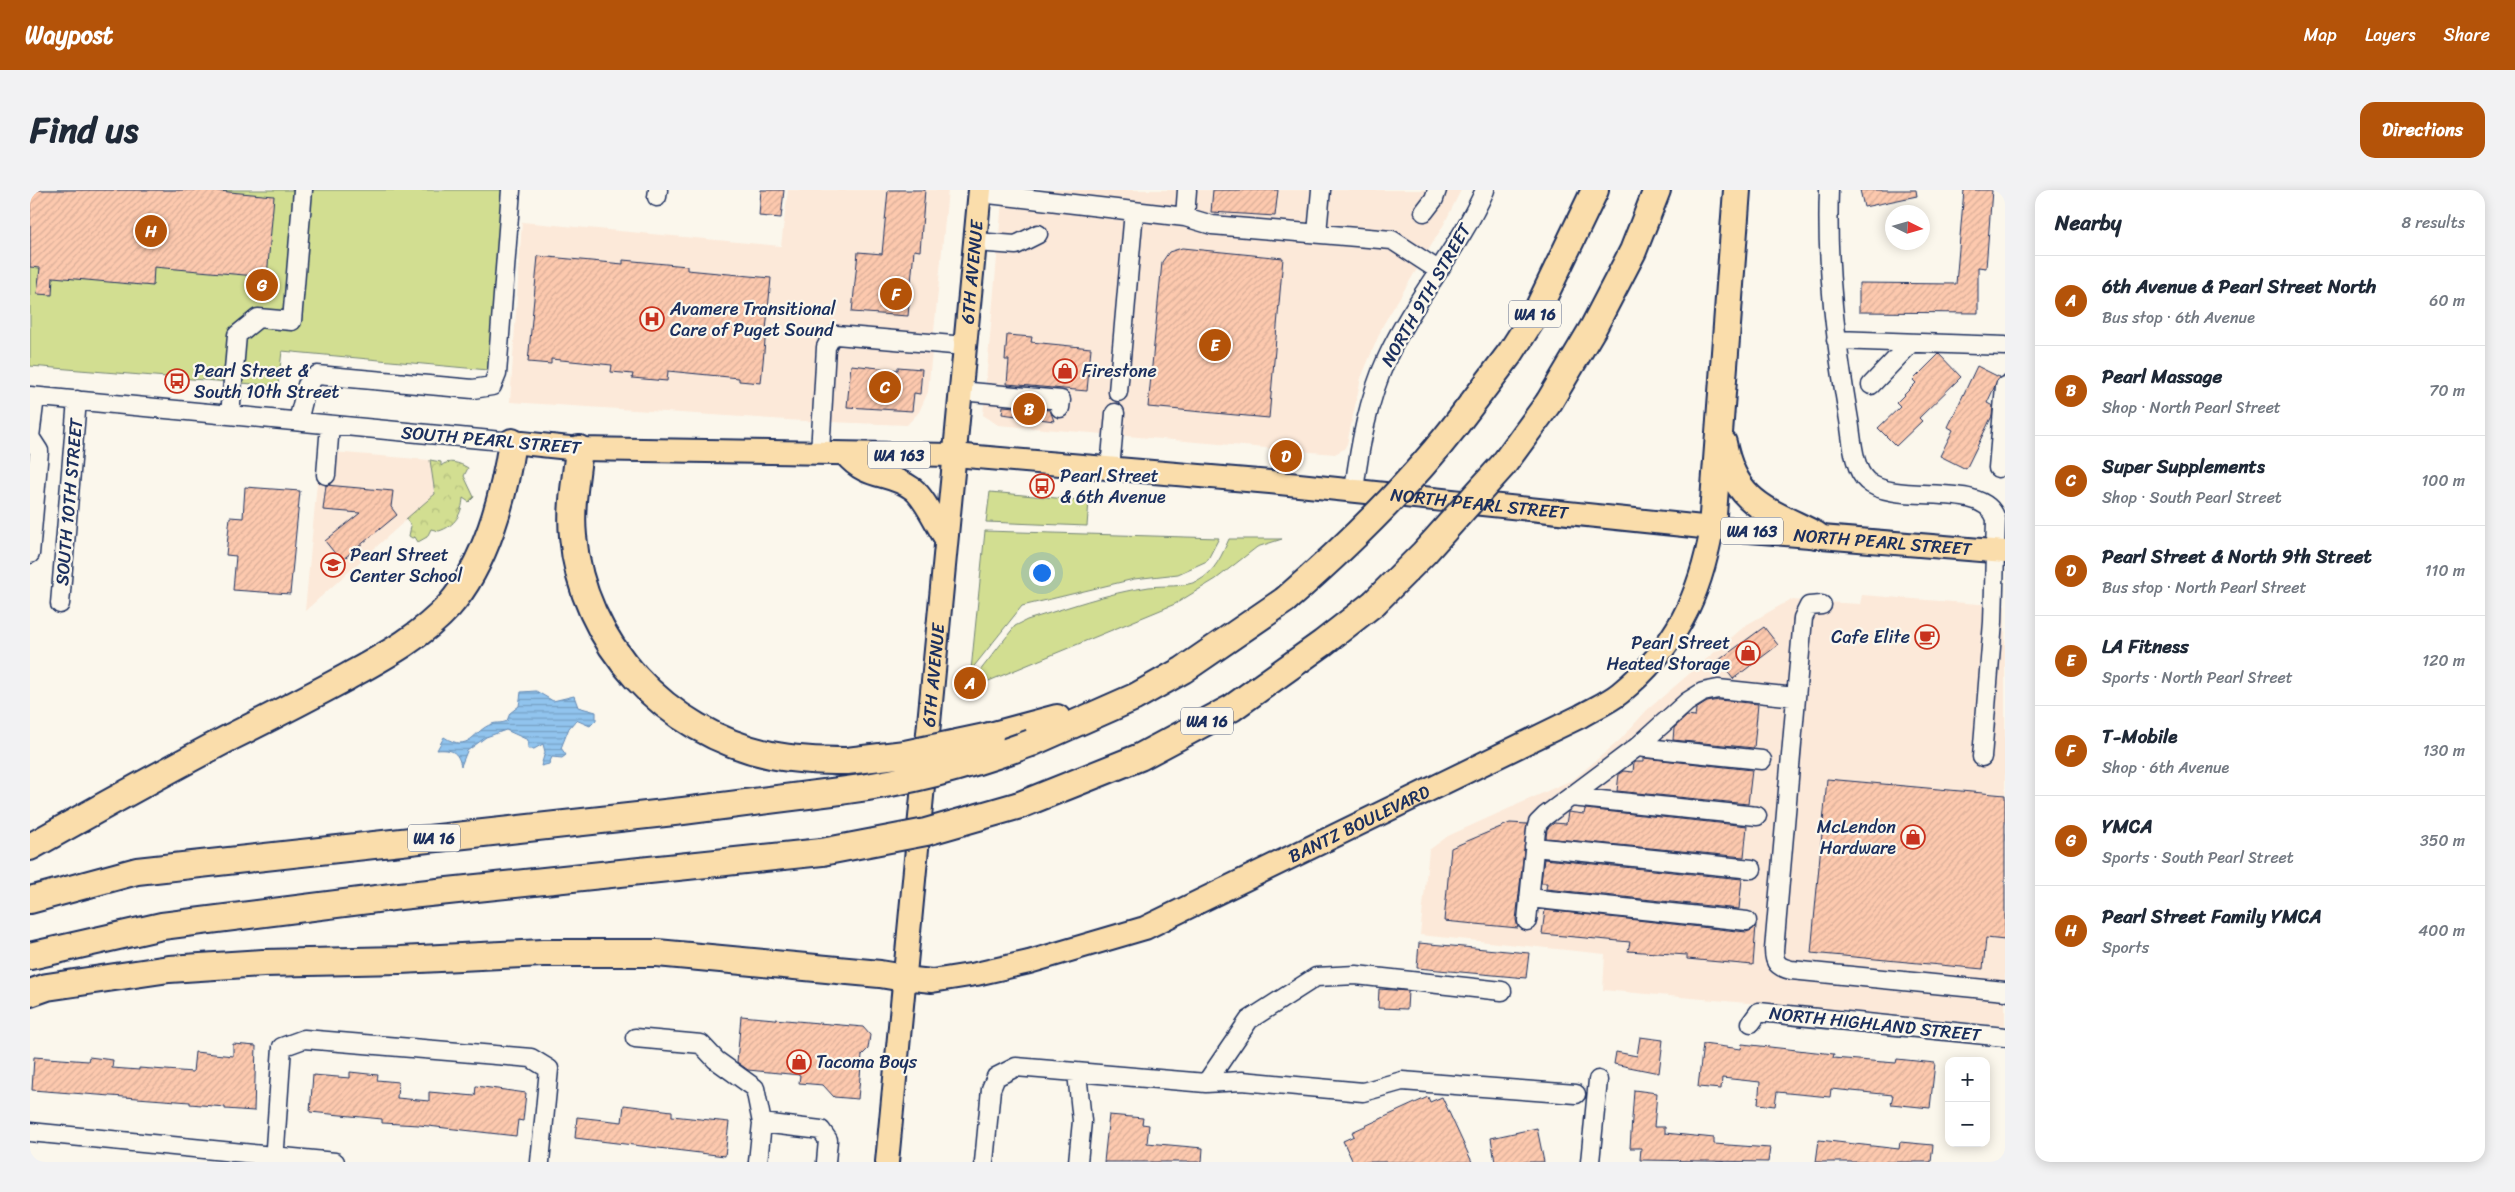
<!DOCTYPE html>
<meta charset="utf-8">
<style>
:root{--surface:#fff;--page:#f2f2f3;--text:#1f2937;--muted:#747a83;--line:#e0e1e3;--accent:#b45309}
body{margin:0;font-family:Sriracha,sans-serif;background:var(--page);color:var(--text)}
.controls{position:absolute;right:15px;bottom:15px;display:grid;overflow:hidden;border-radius:10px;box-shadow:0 2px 12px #0003}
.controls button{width:45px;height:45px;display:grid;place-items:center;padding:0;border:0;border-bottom:1px solid var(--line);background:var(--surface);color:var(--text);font:25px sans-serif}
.compass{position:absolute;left:1855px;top:15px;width:45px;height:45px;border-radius:50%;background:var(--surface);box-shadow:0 2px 12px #0003;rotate:95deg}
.you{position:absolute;left:1011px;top:382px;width:18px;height:18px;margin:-12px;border:4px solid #fff;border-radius:50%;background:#1a73e8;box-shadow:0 0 0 8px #1a73e833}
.badge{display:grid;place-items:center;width:32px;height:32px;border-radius:50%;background:var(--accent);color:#fff;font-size:16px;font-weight:700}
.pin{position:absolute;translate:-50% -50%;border:2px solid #fff;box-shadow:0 1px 5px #0006}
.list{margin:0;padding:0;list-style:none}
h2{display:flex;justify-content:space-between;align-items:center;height:65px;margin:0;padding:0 20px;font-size:21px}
h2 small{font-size:16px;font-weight:400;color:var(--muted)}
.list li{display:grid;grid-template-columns:32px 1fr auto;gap:15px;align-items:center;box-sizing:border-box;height:90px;padding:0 20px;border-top:1px solid var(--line)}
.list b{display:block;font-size:19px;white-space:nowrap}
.list p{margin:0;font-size:16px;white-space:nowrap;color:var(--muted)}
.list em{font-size:16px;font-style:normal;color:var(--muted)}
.map{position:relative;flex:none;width:1975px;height:972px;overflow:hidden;border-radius:15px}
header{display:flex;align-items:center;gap:30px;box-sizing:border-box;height:70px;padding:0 25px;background:var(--accent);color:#fff}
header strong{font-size:24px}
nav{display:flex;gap:28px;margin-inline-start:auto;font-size:18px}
.intro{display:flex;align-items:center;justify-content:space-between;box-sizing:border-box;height:120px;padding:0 30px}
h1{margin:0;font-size:35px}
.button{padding:12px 22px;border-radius:15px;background:var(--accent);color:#fff;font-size:18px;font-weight:700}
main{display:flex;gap:30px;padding:0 30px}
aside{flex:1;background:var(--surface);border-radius:15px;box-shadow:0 2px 12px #0003}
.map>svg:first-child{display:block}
</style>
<header>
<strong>Waypost</strong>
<nav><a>Map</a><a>Layers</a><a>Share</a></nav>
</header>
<div class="intro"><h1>Find us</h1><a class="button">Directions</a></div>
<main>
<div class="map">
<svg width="1975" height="972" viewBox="0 0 1975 972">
<defs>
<pattern id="forest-crowns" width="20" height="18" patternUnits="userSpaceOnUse" patternTransform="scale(1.25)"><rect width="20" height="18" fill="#d2de91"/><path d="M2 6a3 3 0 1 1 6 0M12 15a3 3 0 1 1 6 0" fill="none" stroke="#b4bf7f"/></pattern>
<pattern id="water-rules" width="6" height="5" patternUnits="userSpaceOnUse" patternTransform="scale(1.25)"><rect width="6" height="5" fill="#91c4ee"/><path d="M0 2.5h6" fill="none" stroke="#76a0c4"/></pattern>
<pattern id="building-hatch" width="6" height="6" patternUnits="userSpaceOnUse" patternTransform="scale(1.25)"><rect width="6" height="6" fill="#fdc9ae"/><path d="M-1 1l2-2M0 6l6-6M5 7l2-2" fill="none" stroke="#d8ad98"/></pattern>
</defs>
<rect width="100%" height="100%" fill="#fbf7ec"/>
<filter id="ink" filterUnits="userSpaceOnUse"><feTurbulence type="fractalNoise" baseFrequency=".02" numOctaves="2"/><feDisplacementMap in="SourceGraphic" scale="10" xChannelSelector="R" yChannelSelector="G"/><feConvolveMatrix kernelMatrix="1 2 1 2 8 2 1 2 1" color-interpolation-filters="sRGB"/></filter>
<g filter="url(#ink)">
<!-- built -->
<path fill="#fce9d9" d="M758,0H918L898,202L889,222L877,235L773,231L480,212L492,32L751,56Z
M973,0H1431L1413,36L1353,135L1331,188L1317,254L1314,259L1305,264L968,235L953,225Z
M290,261L400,270L405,304L275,421Z
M1832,405L1975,416V836L1573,800L1575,764L1390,745L1399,660L1418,646L1544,589L1590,550L1616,521L1716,435L1760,410L1830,414Z"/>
<!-- grass -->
<path fill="#d2de91" stroke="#768678" d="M0,0H472L458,180L252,161L248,196L0,176Z
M960,302L1059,311L1057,336L956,332Z
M955,341L1189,348L1177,371L1148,384L1104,389L992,416L941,480Z
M1199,349H1252L1227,357L1186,389L1145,414L949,495L942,491L985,436L997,430C1037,418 1077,403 1119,397C1135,395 1152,398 1168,391C1185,382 1192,365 1199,349Z"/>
<!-- forest -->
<path fill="url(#forest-crowns)" stroke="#768678" d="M400,270L411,272V276C418,269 430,273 438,278L434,286L444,307L439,312L433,308C432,324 425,336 409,341L401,339L397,347L388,352L385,347L382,348L379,346L381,336L376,329L405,304Z"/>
<!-- water -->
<path fill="url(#water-rules)" stroke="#6288b4" d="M506,501L523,511L544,506L548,517L566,522V530L560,536L546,530L539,538L531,558L536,565L532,568L522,567L519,574L511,576L515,562L513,554L504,559H498V550L476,540L456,547L437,561L431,576C428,561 421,559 407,560L414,547C440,564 443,540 462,534C467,532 471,534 477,531L480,523L489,516L491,502Z"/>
<!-- building -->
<path fill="url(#building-hatch)" stroke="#1b2f5e" d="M0,0H177L244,6L237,87L124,77L123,96L23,87L22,105L7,104L10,78L0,77Z
M731,0H754L751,28L729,26Z
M858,0H895L890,61L884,60L878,126L822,122L828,62L852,64Z
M1183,0H1248L1245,26L1181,22Z
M1830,0H1886L1887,6L1834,17Z
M1934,0H1962L1956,78L1948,77V123L1829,122V93L1926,94Z
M1152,58L1253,68L1239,228L1118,217L1132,72L1139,62Z
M508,66L593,74V70L657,76V80L741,88L731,193L709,191V188L638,181L637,191L602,188L603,184L581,182L582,175L521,169V174L498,172Z
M977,145L1002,147L1001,152L1061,158L1057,201L977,194L979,170H975Z
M1909,164L1931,187L1889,228L1892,231L1866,256L1848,238L1870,217L1866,213L1886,193L1883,190Z
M821,175L868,180V177L892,179L890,204L884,203L882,221L817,217Z
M1947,176L1969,187L1957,213L1963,216L1962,226L1936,279L1910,266L1923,240L1918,237Z
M973,216L1020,220L1024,231L972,224Z
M296,295L363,301L361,317L367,325L311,371L295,351L330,323L293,320Z
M215,297L270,301L260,404L203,400L206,366L196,365L200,327L213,328Z
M1734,437L1748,455L1703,489L1689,470Z
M1689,510L1728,514L1724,558L1643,550L1644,538L1657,526L1665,527L1666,519L1677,512Z
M1614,568L1722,580L1718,614L1587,601L1589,584L1593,581L1603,582L1604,572H1614Z
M1797,589L1975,605V750L1956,748L1953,779L1781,763Z
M1555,619L1717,636L1714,667L1516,648L1517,639L1524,633L1536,634L1538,622L1554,624Z
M1480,633L1497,634L1486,730L1488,738L1414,731L1421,658Z
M1514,669L1712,689L1709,719L1516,699L1517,693H1511Z
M1515,720L1716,742L1722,740L1726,735L1723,775L1657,769V765L1598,761L1600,752L1512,744Z
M1389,753L1499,763L1496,788L1387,778Z
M1349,799L1378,801L1377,819L1348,818Z
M711,826L833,837L840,845L838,859L832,865L828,909L804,907L793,895L769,893L770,885L718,880L707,872Z
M1610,847L1633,850L1629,883L1584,874L1586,862L1607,866Z
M203,854L226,856L224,921L195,919V917L160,914V912L2,900L4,867L58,871L59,867L83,870L82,878L109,880V878L163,882L165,862L203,866Z
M1673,854L1711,859L1712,854L1804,864L1803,868L1866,873L1867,869L1905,873L1900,918L1861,914L1863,905L1801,899L1800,907L1747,902L1745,916L1728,914L1730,892L1692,888L1691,899L1668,897Z
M320,882L348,885L347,890L368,892L367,908L399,911V902L445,906L446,896L496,903L493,931L488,930L486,946L389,935L352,933V929L280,922L283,885L320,888Z
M1604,900L1627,903L1624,937H1635V943L1684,948V954L1740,958L1738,972L1610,970L1611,958H1600Z
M1398,907L1400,912L1412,907L1442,972H1323L1313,951L1324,946L1322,942Z
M594,915L642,921V926L699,932L695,966L545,948L547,927L592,932Z
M1079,925L1113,928L1112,934L1119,935L1117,953L1173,958L1172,972H1074Z
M1507,938L1514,972H1465L1461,948Z
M1789,950L1869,959L1870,952L1903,955L1901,972H1786Z"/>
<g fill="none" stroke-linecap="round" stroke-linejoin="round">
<!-- minor casing -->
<g stroke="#1b2f5e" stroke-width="21">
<path id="minor" d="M1799,0C1796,77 1806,154 1819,230C1822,248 1823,279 1837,291C1866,317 1954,289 1966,329L1963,432L1952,567
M950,3L1155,27L1182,35L1362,50L1408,80
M627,7L628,0
M1394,22L1404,9L1407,0
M1155,27L1157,0
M1287,43L1291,0
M945,52L986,55L1008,44
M1806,150L1975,156
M1841,195L1881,153
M930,201L1031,210L1030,218
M1088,202L1104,21
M0,206L482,252
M200,225L207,145L228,128L262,131L273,0
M268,231L277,195L287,185L443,199L462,196L467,184L481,0
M790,263L796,157L801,148L806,145L935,156
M1968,278L1975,196
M1080,279L1085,223
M296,285L300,235
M1324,300C1330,254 1338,210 1357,168C1384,109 1429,59 1455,0
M0,364L9,261L0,247L5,207
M30,414L47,210
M1792,415L1779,416L1773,428L1744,760C1744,773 1748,777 1761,780L1975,801
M1607,557L1732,570
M1541,607L1727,626
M1504,657L1722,679
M1499,708L1717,731
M1497,731L1506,640L1508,633L1515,626L1607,557L1657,512L1673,502L1688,499L1766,507
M1721,833L1729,822L1975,847
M605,848L671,854L686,870L725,898L732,933L728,972
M1047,883L1052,931L1048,972
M1176,893L1219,830L1286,787L1326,785L1472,801
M732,933L791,940L798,950L796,972
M0,942L305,972
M244,972L252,857L274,849L501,868L519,879L510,972
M954,972L961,899L966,887L986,877L1176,893L1212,891L1333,902L1372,891L1546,904
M1560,972L1568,890"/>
</g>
<!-- major casing -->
<g stroke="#1b2f5e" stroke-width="26">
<g id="major">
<path id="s1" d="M482,252L549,259L924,265L1240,292L1682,338L1975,362"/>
<path d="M815,264C838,291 858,281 883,299C895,308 907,336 916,349"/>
<path id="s2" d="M874,788L902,791L946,784L999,772L1115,738L1551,526C1563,519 1579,512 1590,503C1646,457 1670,407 1682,338"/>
<path id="s3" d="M857,972L950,0"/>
</g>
</g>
<!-- highway casing -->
<g stroke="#1b2f5e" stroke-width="30">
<path id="highway" d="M1519,212L1563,138L1603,61L1627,0
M1425,236L1481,162L1506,123L1565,0
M1693,253C1705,314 1737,320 1786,345
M549,259C546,288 540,317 543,346C552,453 636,543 741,565C766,570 791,571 817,571
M1682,338L1707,0
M960,546L1027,528
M1001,553L1105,507L1153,480L1255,410
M990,615L1110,567L1202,518L1293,453L1344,413
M0,657C66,620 132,583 199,548C239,528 278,508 317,487C353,467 391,447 419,416C456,374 474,306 482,252
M0,710L107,681L653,621L810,601
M0,766L132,736L370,706L792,662
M0,803L17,797L139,779L233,773L370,770L513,763H627L850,784L874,788"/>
</g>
<!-- minor -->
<use href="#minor" stroke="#fbf7ec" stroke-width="18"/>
<!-- major -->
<use href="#major" stroke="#faddab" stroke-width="22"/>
<!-- highway -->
<use href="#highway" stroke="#faddab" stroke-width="26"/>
<!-- highway-bridge casing -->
<g stroke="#1b2f5e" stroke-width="30" stroke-linecap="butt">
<path id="highway-bridge" d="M1255,410C1316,357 1375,300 1425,236
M1344,413L1394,363L1473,275L1519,212
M817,571L875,564L960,546
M810,601C879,592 936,577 1001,553
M792,662L896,642L990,615"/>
</g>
<!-- highway-bridge -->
<use href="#highway-bridge" stroke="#faddab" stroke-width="26"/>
</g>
</g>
<!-- icons -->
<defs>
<g id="hospital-ring" transform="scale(1.25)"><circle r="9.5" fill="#fbf7ec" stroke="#c8321e" stroke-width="1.5"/><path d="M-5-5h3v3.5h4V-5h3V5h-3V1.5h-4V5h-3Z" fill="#c8321e"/></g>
<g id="shop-ring" transform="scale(1.25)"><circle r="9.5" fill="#fbf7ec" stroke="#c8321e" stroke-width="1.5"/><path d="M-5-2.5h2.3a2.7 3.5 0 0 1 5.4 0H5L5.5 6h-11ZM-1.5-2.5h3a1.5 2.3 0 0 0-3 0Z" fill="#c8321e"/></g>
<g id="bus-ring" transform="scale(1.25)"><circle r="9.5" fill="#fbf7ec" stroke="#c8321e" stroke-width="1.5"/><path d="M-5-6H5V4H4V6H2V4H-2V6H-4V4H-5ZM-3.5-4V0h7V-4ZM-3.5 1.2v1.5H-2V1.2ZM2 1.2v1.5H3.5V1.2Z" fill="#c8321e"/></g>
<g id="school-ring" transform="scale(1.25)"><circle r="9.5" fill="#fbf7ec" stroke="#c8321e" stroke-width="1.5"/><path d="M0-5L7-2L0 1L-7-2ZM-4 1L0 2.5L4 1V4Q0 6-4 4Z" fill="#c8321e"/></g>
<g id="cafe-ring" transform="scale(1.25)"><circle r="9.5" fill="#fbf7ec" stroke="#c8321e" stroke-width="1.5"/><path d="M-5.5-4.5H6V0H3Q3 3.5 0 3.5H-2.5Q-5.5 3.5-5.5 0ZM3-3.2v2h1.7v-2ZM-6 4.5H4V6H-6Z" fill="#c8321e"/></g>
</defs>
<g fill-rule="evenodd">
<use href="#hospital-ring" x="622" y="129"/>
<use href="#shop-ring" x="1035" y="181"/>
<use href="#bus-ring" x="147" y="191"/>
<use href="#bus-ring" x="1012" y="296"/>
<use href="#school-ring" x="303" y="375"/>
<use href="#cafe-ring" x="1897" y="447"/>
<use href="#shop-ring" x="1718" y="463"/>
<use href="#shop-ring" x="1883" y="647"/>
<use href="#shop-ring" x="769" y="872"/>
</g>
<g text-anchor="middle" stroke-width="4.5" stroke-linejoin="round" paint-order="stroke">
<!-- shield labels -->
<g fill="#fbf7ec" stroke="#5e6b89" stroke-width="1">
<rect x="1479" y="110.5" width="52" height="27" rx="4"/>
<rect x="838" y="251.5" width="62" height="27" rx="4"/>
<rect x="1691" y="327.5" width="62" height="27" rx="4"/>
<rect x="1151" y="517.5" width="52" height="27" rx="4"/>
<rect x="378" y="634.5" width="52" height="27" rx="4"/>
</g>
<g font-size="16" font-weight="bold" fill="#1b2f5e">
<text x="1505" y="130">WA 16</text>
<text x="869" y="271">WA 163</text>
<text x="1722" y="347">WA 163</text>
<text x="1177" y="537">WA 16</text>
<text x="404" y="654">WA 16</text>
</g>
<!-- street labels -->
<g font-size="18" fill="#1b2f5e" stroke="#fbf7ec">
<text dy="6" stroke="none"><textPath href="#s3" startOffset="894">6TH AVENUE</textPath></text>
<text transform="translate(1396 105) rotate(-60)" y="6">NORTH 9TH STREET</text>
<text transform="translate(461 250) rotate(5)" y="6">SOUTH PEARL STREET</text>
<text transform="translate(39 312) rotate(-85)" y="6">SOUTH 10TH STREET</text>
<text dy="6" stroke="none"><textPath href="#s1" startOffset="970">NORTH PEARL STREET</textPath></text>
<text dy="6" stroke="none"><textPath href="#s1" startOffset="1375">NORTH PEARL STREET</textPath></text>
<text dy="6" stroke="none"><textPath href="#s3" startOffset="489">6TH AVENUE</textPath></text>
<text dy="6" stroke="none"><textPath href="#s2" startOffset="486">BANTZ BOULEVARD</textPath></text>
<text transform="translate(1845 834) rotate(6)" y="6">NORTH HIGHLAND STREET</text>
</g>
<!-- poi labels -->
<g font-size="18" fill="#1b2f5e" stroke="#fbf7ec" text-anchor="start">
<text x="640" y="125">Avamere Transitional<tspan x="640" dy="21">Care of Puget Sound</tspan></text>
<text x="164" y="187">Pearl Street &amp;<tspan x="164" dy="21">South 10th Street</tspan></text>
<text x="1052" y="187">Firestone</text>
<text x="1030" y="292">Pearl Street<tspan x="1030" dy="21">&amp; 6th Avenue</tspan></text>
<text x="320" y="371">Pearl Street<tspan x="320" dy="21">Center School</tspan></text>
<text x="1880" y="453" text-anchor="end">Cafe Elite</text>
<text x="1700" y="459" text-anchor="end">Pearl Street<tspan x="1700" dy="21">Heated Storage</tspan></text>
<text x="1866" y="643" text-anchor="end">McLendon<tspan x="1866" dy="21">Hardware</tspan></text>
<text x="786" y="878">Tacoma Boys</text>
</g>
</g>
</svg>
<div class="controls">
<button>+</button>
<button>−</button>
</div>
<svg class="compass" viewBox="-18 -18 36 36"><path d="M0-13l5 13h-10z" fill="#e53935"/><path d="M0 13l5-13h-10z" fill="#747a83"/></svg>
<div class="you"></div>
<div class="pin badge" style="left:940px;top:493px">A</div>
<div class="pin badge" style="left:999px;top:219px">B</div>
<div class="pin badge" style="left:855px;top:197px">C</div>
<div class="pin badge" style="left:1256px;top:266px">D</div>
<div class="pin badge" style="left:1185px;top:155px">E</div>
<div class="pin badge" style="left:866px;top:104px">F</div>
<div class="pin badge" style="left:232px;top:95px">G</div>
<div class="pin badge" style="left:121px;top:41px">H</div>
</div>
<aside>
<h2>Nearby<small>8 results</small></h2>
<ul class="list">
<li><span class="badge">A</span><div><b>6th Avenue &amp; Pearl Street North</b><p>Bus stop · 6th Avenue</p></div><em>60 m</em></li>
<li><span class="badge">B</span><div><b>Pearl Massage</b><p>Shop · North Pearl Street</p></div><em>70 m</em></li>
<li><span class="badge">C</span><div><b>Super Supplements</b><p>Shop · South Pearl Street</p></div><em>100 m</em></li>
<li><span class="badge">D</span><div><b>Pearl Street &amp; North 9th Street</b><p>Bus stop · North Pearl Street</p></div><em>110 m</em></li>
<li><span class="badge">E</span><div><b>LA Fitness</b><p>Sports · North Pearl Street</p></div><em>120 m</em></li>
<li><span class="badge">F</span><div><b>T-Mobile</b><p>Shop · 6th Avenue</p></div><em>130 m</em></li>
<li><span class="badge">G</span><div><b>YMCA</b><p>Sports · South Pearl Street</p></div><em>350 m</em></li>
<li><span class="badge">H</span><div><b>Pearl Street Family YMCA</b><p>Sports</p></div><em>400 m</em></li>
</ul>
</aside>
</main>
